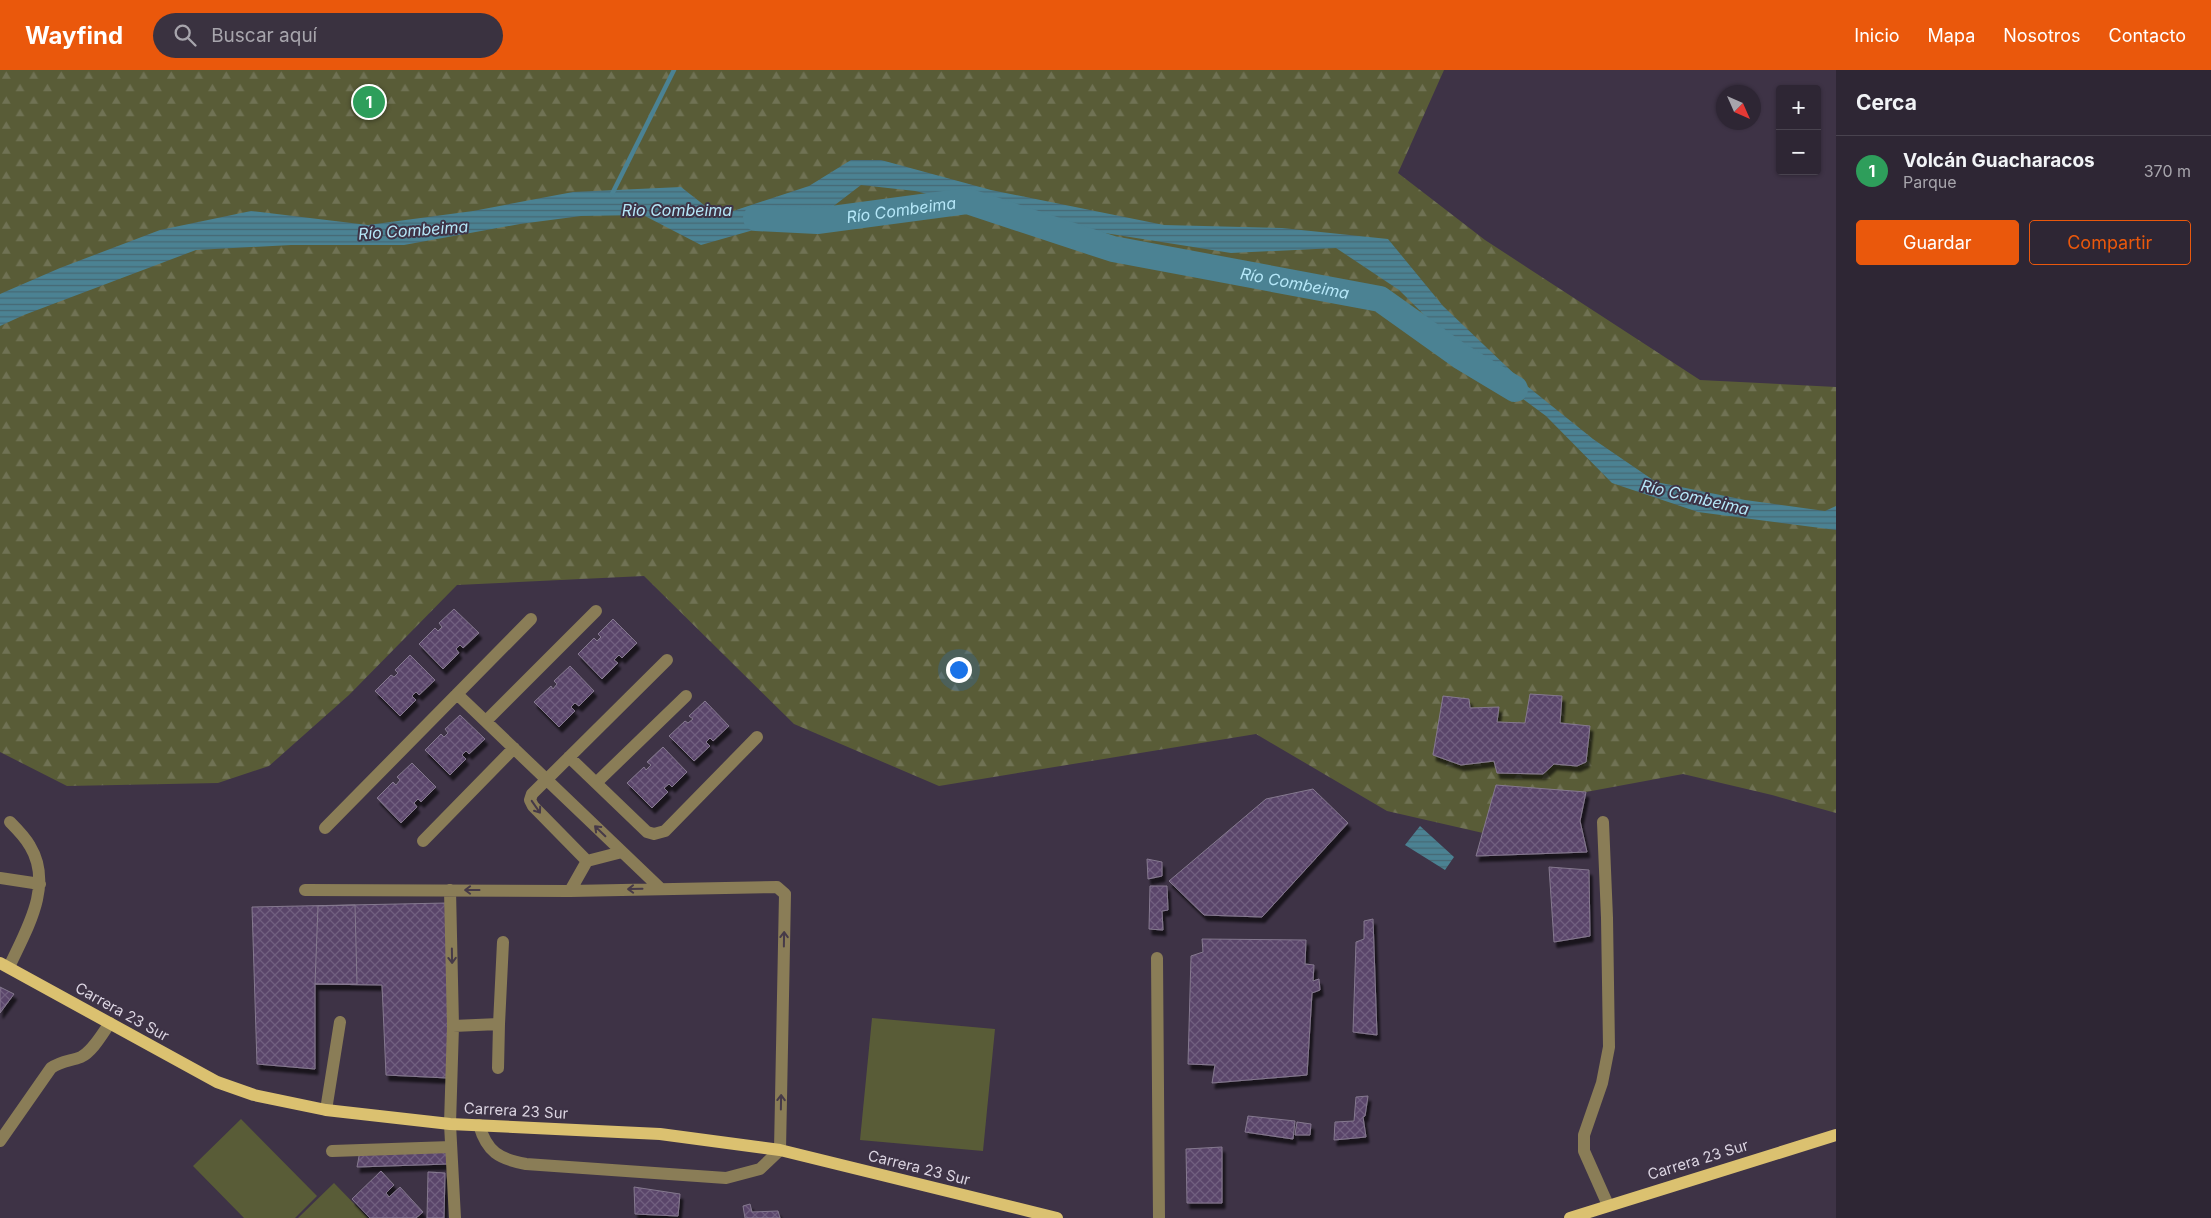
<!DOCTYPE html>
<html lang="es">
<meta charset="utf-8">
<style>
:root{--surface:#2e2634;--page:#3a3240;--text:#f1f3f6;--muted:#a7a5ac;--line:#49434f;--accent:#ea580c}
body{margin:0;font-family:Inter,sans-serif;background:var(--page);color:var(--text)}
.controls{position:absolute;right:15px;top:15px;display:grid;overflow:hidden;border-radius:5px;box-shadow:0 1px 4px #0004}
.controls button{width:45px;height:45px;display:grid;place-items:center;padding:0;border:0;border-bottom:1px solid var(--line);background:var(--surface);color:var(--text);font:25px sans-serif}
.compass{position:absolute;left:1716px;top:15px;width:45px;height:45px;border-radius:50%;background:var(--surface);box-shadow:0 1px 4px #0004;rotate:135deg}
.you{position:absolute;left:958px;top:599px;width:18px;height:18px;margin:-12px;border:4px solid #fff;border-radius:50%;background:#1a73e8;box-shadow:0 0 0 8px #1a73e833}
.badge{display:grid;place-items:center;width:32px;height:32px;border-radius:50%;background:var(--accent);color:#fff;font-size:16px;font-weight:700}
.pin{position:absolute;translate:-50% -50%;border:2px solid #fff;box-shadow:0 1px 5px #0006}
.list{margin:0;padding:0;list-style:none}
h2{display:flex;justify-content:space-between;align-items:center;height:65px;margin:0;padding:0 20px;font-size:21px}
h2 small{font-size:16px;font-weight:400;color:var(--muted)}
.list li{display:grid;grid-template-columns:32px 1fr auto;gap:15px;align-items:center;box-sizing:border-box;height:70px;padding:0 20px;border-top:1px solid var(--line)}
.list b{display:block;font-size:19px;white-space:nowrap}
.list p{margin:0;font-size:16px;white-space:nowrap;color:var(--muted)}
.list em{font-size:16px;font-style:normal;color:var(--muted)}
.actions{display:flex;gap:10px;padding:15px 20px}
.actions a{flex:1;padding:11px 0;border:1px solid var(--accent);border-radius:5px;text-align:center;font-size:18px;color:var(--accent)}
.actions .main{background:var(--accent);color:#fff}
.icon{flex:none;width:28px;height:28px;fill:none;stroke:currentColor;stroke-width:2;stroke-linecap:round;stroke-linejoin:round}
.map{position:relative;flex:none;width:1836px;height:1148px;overflow:hidden}
header{display:flex;align-items:center;gap:30px;box-sizing:border-box;height:70px;padding:0 25px;background:var(--accent);color:#fff}
header strong{font-size:24px}
nav{display:flex;gap:28px;margin-inline-start:auto;font-size:18px}
.search{width:350px;height:45px;background:var(--page);display:flex;align-items:center;gap:12px;box-sizing:border-box;padding:0 18px;border-radius:28px;color:var(--muted);font-size:19px}
main{display:flex}
aside{flex:1;background:var(--surface)}
.map>svg:first-child{display:block}
</style>
<header>
<strong>Wayfind</strong>
<div class="search"><svg class="icon" aria-label="search" viewBox="0 0 24 24"><circle cx="10" cy="10" r="6"/><path d="M15 15l6 6"/></svg>Buscar aquí</div>
<nav><a>Inicio</a><a>Mapa</a><a>Nosotros</a><a>Contacto</a></nav>
</header>
<main>
<div class="map">
<svg width="1836" height="1148" viewBox="0 0 1836 1148">
<defs>
<pattern id="forest-firs" width="22" height="20" patternUnits="userSpaceOnUse" patternTransform="scale(1.25)"><rect width="22" height="20" fill="#595c37"/><path d="M5 1l3.5 6h-7zM16 11l3.5 6h-7z" fill="#707254"/></pattern>
<pattern id="water-rules" width="6" height="5" patternUnits="userSpaceOnUse" patternTransform="scale(1.25)"><rect width="6" height="5" fill="#4b8293"/><path d="M0 2.5h6" fill="none" stroke="#476873"/></pattern>
<pattern id="building-cross-hatch" width="8" height="8" patternUnits="userSpaceOnUse" patternTransform="scale(1.25)"><rect width="8" height="8" fill="#5a456a"/><path d="M0 0l8 8M0 8l8-8" fill="none" stroke="#715f7f"/></pattern>
<filter id="shadow"><feDropShadow dx="3" dy="5.5" stdDeviation="1" flood-color="#0009"/></filter>
</defs>
<rect width="100%" height="100%" fill="#3e3346"/>
<!-- green -->
<path fill="#595c37" d="M872,948L995,959L983,1081L860,1070Z
M241,1049L317,1126L295,1148H244L193,1096Z
M334,1113L368,1148H298Z"/>
<!-- forest -->
<path fill="url(#forest-firs)" d="M0,0H1444L1398,103L1485,170L1700,310L1836,317V743L1772,725L1683,704L1586,722L1483,763L1387,741L1256,664L939,716L794,654L644,506L457,515L349,625L269,696L218,713L67,716L0,682Z"/>
<!-- water -->
<path fill="url(#water-rules)" d="M851,90H881L991,120L1164,155L1282,158L1388,169L1443,236L1527,316L1593,369L1656,412L1745,430L1825,441L1836,436V460L1698,442L1612,413L1546,346L1471,291L1399,220L1336,178L1231,183L1073,158L915,121L861,115L831,138L701,175L643,145L581,146L520,154L404,175H291L196,180L24,245L0,256V224L60,198L160,160L251,141L368,155L473,141L573,122L681,117L718,146L809,116Z
M1420,756L1454,787L1445,800L1405,775Z"/>
<g fill="none" stroke-linecap="round" stroke-linejoin="round">
<!-- stream -->
<path stroke="#4b8293" stroke-width="4.5" d="M612,124L674,0"/>
<!-- river -->
<path stroke="#4b8293" stroke-width="26" id="s1" d="M756,148L817,151L967,131L1113,179L1380,229L1460,286L1515,319"/>
</g>
<!-- building -->
<path fill="url(#building-cross-hatch)" stroke="#85798f" filter="url(#shadow)" d="M454,539L479,563L463,578L460,575L456,579L459,583L443,599L419,574L435,558L438,561L442,557L439,553Z
M613,549L637,573L622,588L619,585L614,590L618,593L602,609L578,584L594,568L597,571L601,567L598,564Z
M410,585L435,610L419,625L416,622L412,626L416,630L400,646L375,621L391,605L394,607L398,603L395,600Z
M570,596L594,621L579,636L575,633L571,637L575,641L559,657L534,632L551,616L553,619L557,614L554,611Z
M1530,624L1562,626L1560,653L1590,656L1586,692L1577,696L1554,694L1543,704L1497,703L1494,691L1461,695L1433,685L1443,626L1469,629L1470,638L1499,637L1497,652L1525,653Z
M705,631L729,656L713,671L710,668L706,672L710,676L694,691L669,666L685,651L688,653L693,649L689,646Z
M460,645L485,669L469,684L466,681L462,685L466,689L450,705L425,680L441,664L444,667L448,663L445,659Z
M663,677L687,702L672,717L669,714L664,718L668,722L652,738L627,713L644,697L646,700L651,695L647,692Z
M412,693L436,717L421,732L418,729L414,733L417,737L401,753L377,728L393,712L396,715L400,710L397,707Z
M1496,715L1586,722L1580,751L1587,782L1476,786Z
M1313,719L1348,753L1262,847L1204,845L1169,811L1266,729Z
M1147,789L1162,792V806L1148,809Z
M1549,797L1589,800L1590,866L1554,872Z
M1150,816H1167L1168,840L1162,841L1163,860L1149,859Z
M447,833L448,1008L386,1005L382,915L315,914V999L257,994L252,837Z
M355,835L357,914H315L318,836Z
M1373,849L1377,965L1353,962L1356,872L1364,869V851Z
M1202,869L1306,870L1305,894L1314,895L1313,911L1319,909L1320,920L1312,923L1307,1005L1212,1013L1215,995L1188,994L1191,886L1203,882Z
M0,917L14,924L0,943Z
M1368,1026L1365,1046L1363,1047L1366,1067L1334,1070L1335,1052L1354,1051L1356,1027Z
M1248,1046L1295,1051L1293,1069L1245,1062Z
M1297,1052L1311,1054L1310,1065H1295Z
M1222,1077V1133H1187L1186,1079Z
M360,1081H448V1094L357,1097Z
M381,1101L394,1115L386,1123L389,1127L400,1117L423,1142L416,1148H370L352,1129Z
M428,1102L445,1103L444,1148H427Z
M634,1117L680,1124L678,1146L635,1144Z
M750,1134L752,1142L778,1141L780,1148H745L743,1136Z"/>
<g fill="none" stroke-linecap="round" stroke-linejoin="round">
<!-- minor -->
<path stroke="#8a7d57" stroke-width="12" d="M457,624L661,819
M486,651L596,541
M569,687L596,713L686,626
M596,713L647,762L654,764L665,761L757,667
M1603,752L1607,848L1609,977L1602,1013L1584,1065V1081L1608,1135
M325,758L531,549
M423,771L514,678
M587,791L533,736L530,730L532,724L667,590
M0,808L40,814
M305,820L570,821L777,817L785,824L780,1080L760,1099L726,1108L526,1094C499,1089 487,1082 479,1055
M450,820L453,956L450,1054L455,1148
M570,821L587,791L622,782
M1157,888L1159,1148
M9,897C26,860 54,816 30,776C25,767 17,759 10,752
M453,956L499,954L503,872
M498,998L499,954
M326,1040L340,952
M0,1071L51,998C61,991 71,991 81,987C93,981 102,964 110,953
M332,1081L451,1077"/>
<!-- major -->
<path stroke="#dbc170" stroke-width="12" d="M0,893L217,1012L254,1025L326,1040L450,1054L660,1064L780,1080L1057,1148
M1570,1148L1836,1065"/>
</g>
<!-- one-way arrows -->
<defs><path id="oneway-shaft" d="M-6 0H5M1.5-3L5.5 0L1.5 3" fill="none" stroke-width="1.6" stroke-linecap="round" stroke-linejoin="round" transform="scale(1.25)"/></defs>
<g stroke="#463a48">
<use href="#oneway-shaft" transform="translate(536 737) rotate(55)"/>
<use href="#oneway-shaft" transform="translate(600 761) rotate(-136)"/>
<use href="#oneway-shaft" transform="translate(635 819) rotate(179)"/>
<use href="#oneway-shaft" transform="translate(472 820) rotate(-180)"/>
<use href="#oneway-shaft" transform="translate(784 869) rotate(-89)"/>
<use href="#oneway-shaft" transform="translate(452 886) rotate(89)"/>
<use href="#oneway-shaft" transform="translate(781 1032) rotate(-89)"/>
</g>
<g text-anchor="middle" stroke-width="4" stroke-linejoin="round" paint-order="stroke">
<!-- street labels -->
<g font-size="15" fill="#dcd5e2" stroke="#3e3346">
<text transform="translate(122 942) rotate(29)" y="5">Carrera 23 Sur</text>
<text transform="translate(516 1041) rotate(3)" y="5">Carrera 23 Sur</text>
<text transform="translate(1698 1090) rotate(-17)" y="5">Carrera 23 Sur</text>
<text transform="translate(919 1098) rotate(14)" y="5">Carrera 23 Sur</text>
</g>
<!-- water labels -->
<g font-size="16" font-style="italic" fill="#b5e7f8" stroke="#3e3346">
<text x="677" y="146">Rio Combeima</text>
<text dy="6" stroke="none"><textPath href="#s1" startOffset="146">Río Combeima</textPath></text>
<text transform="translate(413 160) rotate(-4)" y="6">Río Combeima</text>
<text dy="6" stroke="none"><textPath href="#s1" startOffset="551">Río Combeima</textPath></text>
<text transform="translate(1695 427) rotate(13)" y="6">Río Combeima</text>
</g>
</g>
</svg>
<div class="controls">
<button>+</button>
<button>−</button>
</div>
<svg class="compass" viewBox="-18 -18 36 36"><path d="M0-13l5 13h-10z" fill="#e53935"/><path d="M0 13l5-13h-10z" fill="#a7a5ac"/></svg>
<div class="you"></div>
<div class="pin badge" style="left:369px;top:32px;background:#2e9e5b">1</div>
</div>
<aside>
<h2>Cerca<small></small></h2>
<ul class="list">
<li><span class="badge" style="background:#2e9e5b">1</span><div><b>Volcán Guacharacos</b><p>Parque</p></div><em>370 m</em></li>
</ul>
<div class="actions"><a class="main">Guardar</a><a>Compartir</a></div>
</aside>
</main>
